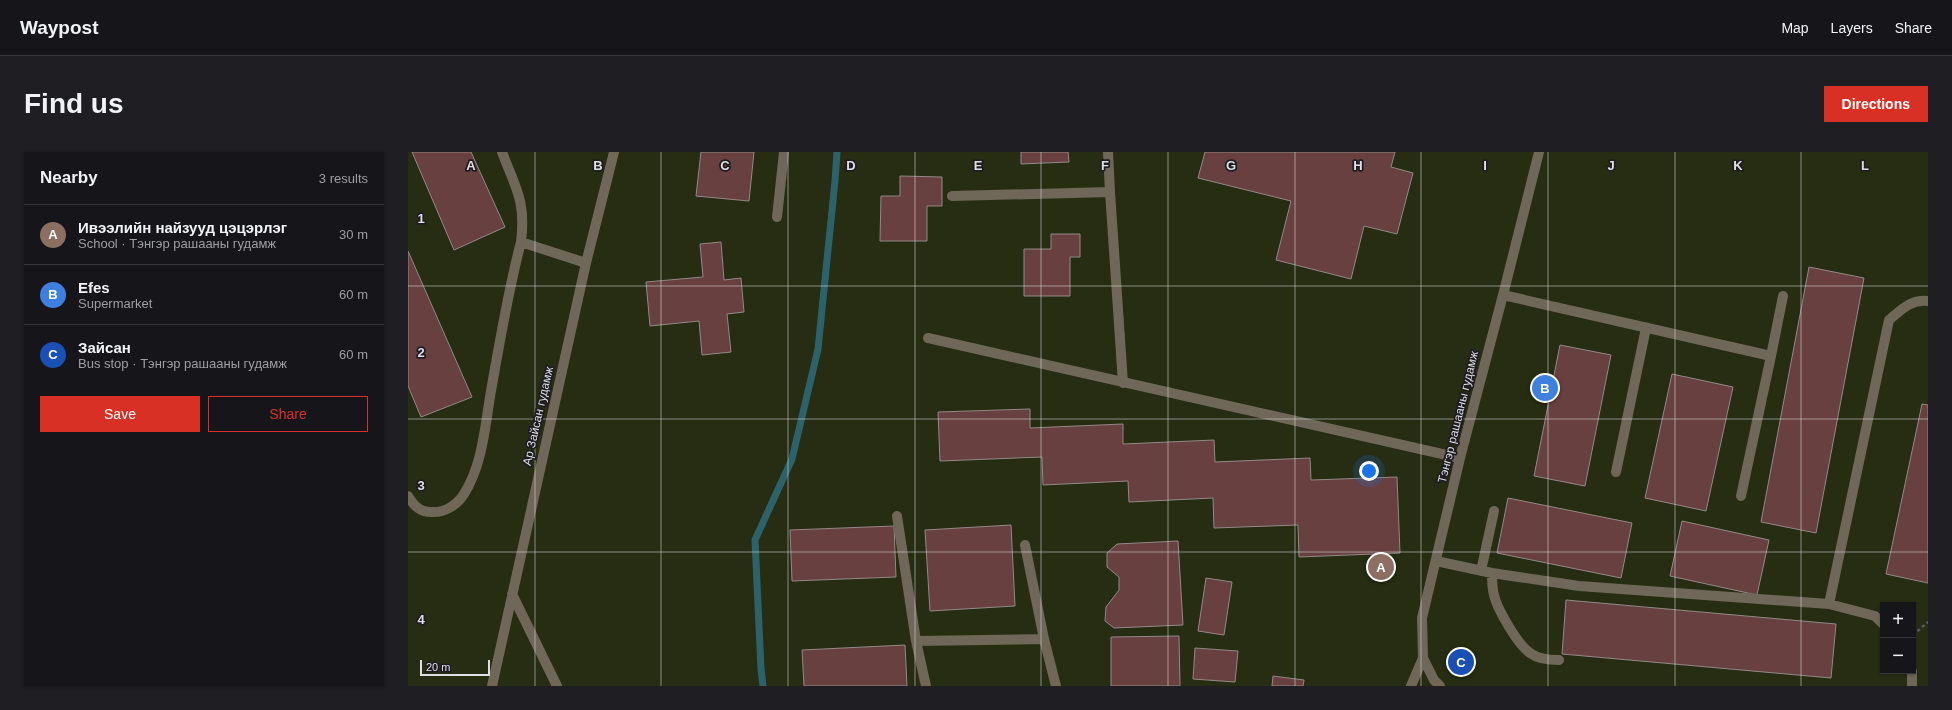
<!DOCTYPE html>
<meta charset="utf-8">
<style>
:root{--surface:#16151a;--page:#1f1e23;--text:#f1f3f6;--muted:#9e9fa2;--line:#353439;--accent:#d93025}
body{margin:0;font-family:Arial,sans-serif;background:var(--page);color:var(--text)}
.controls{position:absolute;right:12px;bottom:12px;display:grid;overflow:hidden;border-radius:0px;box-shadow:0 1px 3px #0004}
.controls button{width:36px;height:36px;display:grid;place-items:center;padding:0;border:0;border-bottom:1px solid var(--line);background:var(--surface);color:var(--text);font:20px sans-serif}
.scale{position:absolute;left:12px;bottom:10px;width:70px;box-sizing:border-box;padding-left:4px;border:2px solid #dfdee2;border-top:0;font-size:11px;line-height:14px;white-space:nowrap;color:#dfdee2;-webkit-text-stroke:3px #1e1c22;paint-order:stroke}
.you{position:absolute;left:961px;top:319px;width:14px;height:14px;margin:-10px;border:3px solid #fff;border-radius:50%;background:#1a73e8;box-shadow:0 0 0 6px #1a73e833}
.badge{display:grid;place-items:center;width:26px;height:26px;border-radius:50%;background:var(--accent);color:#fff;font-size:13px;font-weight:700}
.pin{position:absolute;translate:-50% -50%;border:2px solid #fff;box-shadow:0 1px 4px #0006}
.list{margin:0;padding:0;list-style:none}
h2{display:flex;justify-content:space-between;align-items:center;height:52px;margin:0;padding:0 16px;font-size:17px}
h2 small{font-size:13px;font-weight:400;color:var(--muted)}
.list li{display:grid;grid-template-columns:26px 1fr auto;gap:12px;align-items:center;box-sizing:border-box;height:60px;padding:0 16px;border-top:1px solid var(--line)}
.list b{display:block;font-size:15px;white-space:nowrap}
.list p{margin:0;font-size:13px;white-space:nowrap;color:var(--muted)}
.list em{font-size:13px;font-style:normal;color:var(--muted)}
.actions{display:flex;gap:8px;padding:12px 16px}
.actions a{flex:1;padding:9px 0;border:1px solid var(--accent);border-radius:0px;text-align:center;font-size:14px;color:var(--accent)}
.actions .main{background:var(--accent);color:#fff}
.map{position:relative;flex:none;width:1520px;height:534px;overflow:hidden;border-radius:0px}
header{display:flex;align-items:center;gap:24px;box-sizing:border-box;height:56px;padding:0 20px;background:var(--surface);border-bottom:1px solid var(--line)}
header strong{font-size:19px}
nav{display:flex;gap:22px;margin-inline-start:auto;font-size:14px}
.intro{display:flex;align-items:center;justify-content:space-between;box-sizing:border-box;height:96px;padding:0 24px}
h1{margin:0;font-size:28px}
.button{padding:10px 18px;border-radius:0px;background:var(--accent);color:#fff;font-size:14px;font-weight:700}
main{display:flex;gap:24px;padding:0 24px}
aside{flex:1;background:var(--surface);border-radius:0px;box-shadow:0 1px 3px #0004}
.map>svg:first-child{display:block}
</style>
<header>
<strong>Waypost</strong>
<nav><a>Map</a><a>Layers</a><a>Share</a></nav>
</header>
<div class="intro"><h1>Find us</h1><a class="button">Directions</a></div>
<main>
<aside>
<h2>Nearby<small>3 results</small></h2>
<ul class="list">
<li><span class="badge" style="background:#8d6e63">A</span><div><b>Ивээлийн найзууд цэцэрлэг</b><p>School · Тэнгэр рашааны гудамж</p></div><em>30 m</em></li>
<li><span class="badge" style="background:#3f7fe0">B</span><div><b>Efes</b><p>Supermarket</p></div><em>60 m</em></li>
<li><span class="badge" style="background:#1a4fb4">C</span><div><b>Зайсан</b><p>Bus stop · Тэнгэр рашааны гудамж</p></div><em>60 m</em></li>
</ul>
<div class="actions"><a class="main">Save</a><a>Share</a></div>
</aside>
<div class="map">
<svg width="1520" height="534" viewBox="0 0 1520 534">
<rect width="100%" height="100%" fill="#1e1c22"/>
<!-- green -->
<path fill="#262d12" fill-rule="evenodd" d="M0,0H1520V534H0ZM1475,453H1505V519H1475Z"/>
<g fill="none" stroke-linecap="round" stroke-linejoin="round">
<!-- stream -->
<path stroke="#2e626a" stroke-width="7" d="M355,534L353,517L347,388L384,307L410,197L427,29L429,0"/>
</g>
<!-- building -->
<path fill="#68403f" stroke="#928988" d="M4,0H63L97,75L46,98Z
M293,0H346L341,49L288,44Z
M613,0H660L661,10L613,12Z
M797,0H987L983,15L1005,21L989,82L956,74L943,127L868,108L883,49L790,26Z
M492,24L534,25V54H519V89H472L473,44H492Z
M643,82H672V105H662V144H616V97H643Z
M313,90L316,128L333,126L336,160L319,162L323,200L294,203L291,169L242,174L238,130L295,125L292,92Z
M0,99L64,245L13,265L0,234Z
M1401,115L1456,126L1408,381L1353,370Z
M1152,193L1203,203L1177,334L1126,324Z
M1264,222L1325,235L1298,359L1237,346Z
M1514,252L1520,253V431L1478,422Z
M622,257V276L715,272V292L806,288L807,310L902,306L903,328L989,325L992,401L891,405L890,373L806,376L805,346L721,350L720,329L635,333L634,305L532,309L530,260Z
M1100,346L1224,371L1213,426L1089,401Z
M1274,369L1361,388L1349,443L1262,424Z
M603,373L607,454L522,459L517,378Z
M486,374L488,425L384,429L382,378Z
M770,389L775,473L706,476L697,469L698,455L711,438V425L699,415V401L709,392Z
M798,426L824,430L816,483L790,479Z
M1158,448L1428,472L1423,526L1154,502Z
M771,484L772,534H703V485Z
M497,493L499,534H396L394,498Z
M787,496L830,499L827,530L785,527Z
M865,524L896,528L895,534H864Z"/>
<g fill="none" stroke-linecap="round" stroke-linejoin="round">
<!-- path -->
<path stroke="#5e5c61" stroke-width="2.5" stroke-dasharray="3 3" stroke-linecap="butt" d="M1505,483L1520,470"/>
<!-- minor -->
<path stroke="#6f6758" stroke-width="10" d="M94,0C108,37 118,49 113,90L178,111
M700,0L702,40
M544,44L702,40L715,231
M369,65L376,0
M1095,143L1363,204L1333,344
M520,186L1052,306
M1363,204L1375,144
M1208,320L1238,176
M0,344C6,354 12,360 23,360C37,361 49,353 56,342C75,312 77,273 83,239C92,189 100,139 113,90
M489,364L508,489L518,534
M617,393L636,487L648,534
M1028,409L1084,421L1171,434L1421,452L1467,464L1475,472
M1073,419L1086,359
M1084,421C1084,428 1084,436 1086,443C1089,457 1110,493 1122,501C1130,507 1141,508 1151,508
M104,442L149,534
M1421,452L1481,168C1493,158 1503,147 1520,149
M508,489L636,487
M1504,519V534
M84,534L178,111L206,0
M1003,534L1015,506
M1032,534L1026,528L1015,506L1014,466L1052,306L1095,143L1131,0"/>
</g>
<!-- grid -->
<path fill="none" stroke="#dfdee2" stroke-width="1" stroke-opacity="0.55" d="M127,0V534M253,0V534M380,0V534M507,0V534M633,0V534M760,0V534M887,0V534M1013,0V534M1140,0V534M1267,0V534M1393,0V534M0,134H1520M0,267H1520M0,400H1520"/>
<g text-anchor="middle" stroke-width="3.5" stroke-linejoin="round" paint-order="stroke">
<!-- street labels -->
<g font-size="12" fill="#dfdee2" stroke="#1e1c22">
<text transform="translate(130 264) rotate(-77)" y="4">Ар Зайсан гудамж</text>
<text transform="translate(1050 265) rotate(-76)" y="4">Тэнгэр рашааны гудамж</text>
</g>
</g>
<g font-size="13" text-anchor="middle" font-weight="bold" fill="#dfdee2" stroke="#1e1c22" stroke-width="3.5" stroke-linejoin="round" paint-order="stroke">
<text x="63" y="18">A</text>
<text x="190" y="18">B</text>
<text x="317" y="18">C</text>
<text x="443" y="18">D</text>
<text x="570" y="18">E</text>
<text x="697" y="18">F</text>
<text x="823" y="18">G</text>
<text x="950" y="18">H</text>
<text x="1077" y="18">I</text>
<text x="1203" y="18">J</text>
<text x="1330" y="18">K</text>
<text x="1457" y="18">L</text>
<text x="13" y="71">1</text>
<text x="13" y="205">2</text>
<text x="13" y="338">3</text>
<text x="13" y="472">4</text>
</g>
</svg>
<div class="controls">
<button>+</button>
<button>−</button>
</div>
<div class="scale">20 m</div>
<div class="you"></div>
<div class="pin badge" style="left:973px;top:415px;background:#8d6e63">A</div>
<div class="pin badge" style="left:1137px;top:236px;background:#3f7fe0">B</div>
<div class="pin badge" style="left:1053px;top:510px;background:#1a4fb4">C</div>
</div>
</main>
